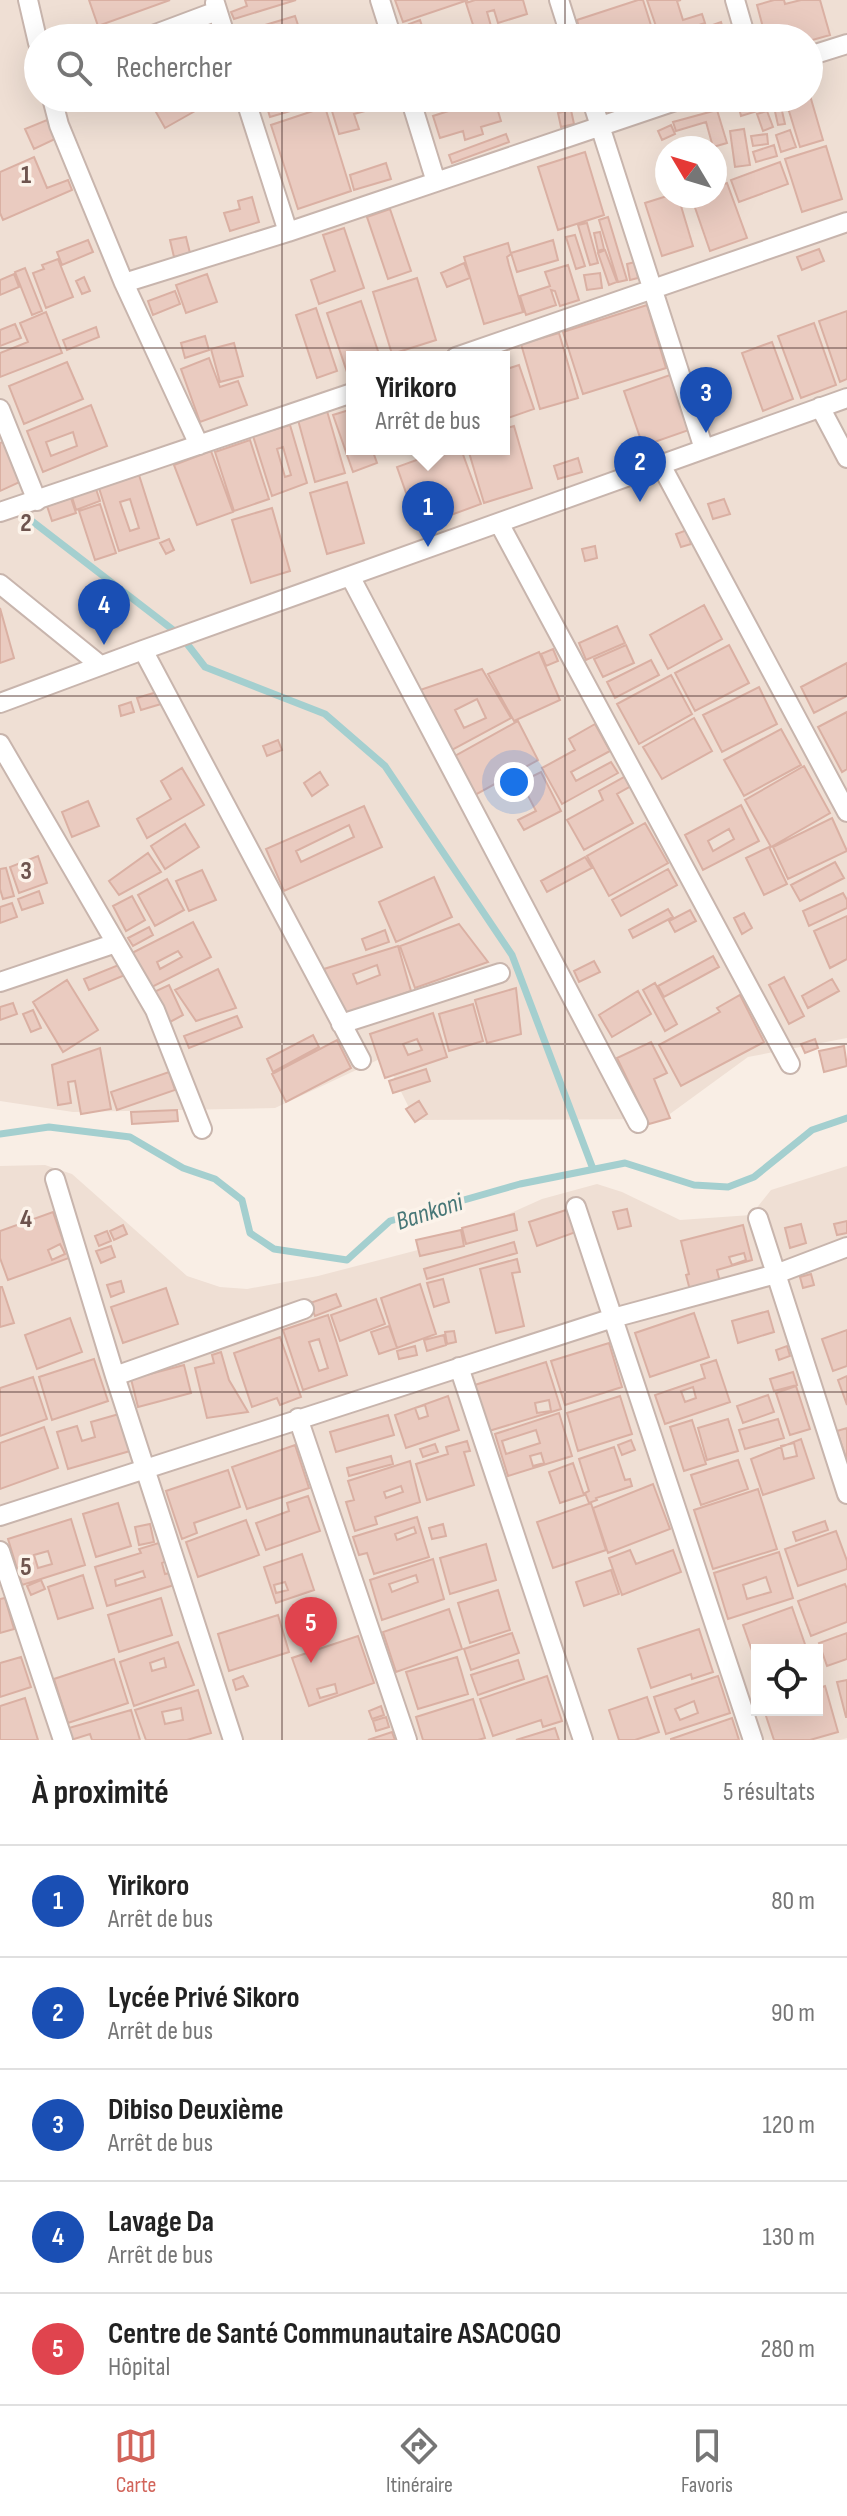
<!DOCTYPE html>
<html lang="fr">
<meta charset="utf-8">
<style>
:root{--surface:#fff;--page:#f2f2f2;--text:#222;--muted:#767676;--line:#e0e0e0;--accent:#d2645a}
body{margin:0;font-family:"Sofia Sans Condensed",sans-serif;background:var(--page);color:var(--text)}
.controls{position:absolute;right:24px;bottom:24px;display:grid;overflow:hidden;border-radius:0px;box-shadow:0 8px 32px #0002}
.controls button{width:72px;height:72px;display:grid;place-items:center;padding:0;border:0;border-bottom:2px solid var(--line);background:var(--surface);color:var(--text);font:40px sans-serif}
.compass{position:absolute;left:655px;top:136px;width:72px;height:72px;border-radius:50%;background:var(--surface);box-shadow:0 8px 32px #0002;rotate:308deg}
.you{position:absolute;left:514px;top:782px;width:28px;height:28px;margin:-20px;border:6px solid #fff;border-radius:50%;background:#1a73e8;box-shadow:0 0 0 12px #1a73e833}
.badge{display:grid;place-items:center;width:52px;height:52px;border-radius:50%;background:var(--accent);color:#fff;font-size:26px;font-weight:700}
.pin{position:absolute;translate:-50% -66px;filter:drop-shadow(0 2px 4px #0008)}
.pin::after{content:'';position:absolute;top:42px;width:28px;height:24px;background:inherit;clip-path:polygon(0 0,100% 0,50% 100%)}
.popup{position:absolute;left:346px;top:351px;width:164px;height:104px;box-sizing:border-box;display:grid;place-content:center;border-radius:0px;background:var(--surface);filter:drop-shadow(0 2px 6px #0005);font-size:26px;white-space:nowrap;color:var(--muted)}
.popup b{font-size:30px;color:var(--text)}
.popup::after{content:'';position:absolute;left:50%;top:100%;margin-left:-16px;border:16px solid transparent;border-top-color:var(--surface)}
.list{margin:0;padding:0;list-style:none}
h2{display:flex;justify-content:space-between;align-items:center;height:104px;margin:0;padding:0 32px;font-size:34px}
h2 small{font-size:26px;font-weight:400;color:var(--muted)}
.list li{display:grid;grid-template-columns:52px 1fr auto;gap:24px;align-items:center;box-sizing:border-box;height:112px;padding:0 32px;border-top:2px solid var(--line)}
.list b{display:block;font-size:30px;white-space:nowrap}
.list p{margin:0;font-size:26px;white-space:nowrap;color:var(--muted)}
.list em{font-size:26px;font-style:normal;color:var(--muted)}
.icon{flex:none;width:44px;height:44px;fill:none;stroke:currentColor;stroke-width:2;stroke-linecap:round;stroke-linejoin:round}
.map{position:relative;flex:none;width:847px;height:1740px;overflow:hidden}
.search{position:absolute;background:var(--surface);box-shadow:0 8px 32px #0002;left:24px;right:24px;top:24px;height:88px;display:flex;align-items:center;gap:20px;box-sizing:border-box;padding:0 28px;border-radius:44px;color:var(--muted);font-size:30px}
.sheet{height:664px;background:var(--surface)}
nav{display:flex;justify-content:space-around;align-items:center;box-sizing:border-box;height:112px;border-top:2px solid var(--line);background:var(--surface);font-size:22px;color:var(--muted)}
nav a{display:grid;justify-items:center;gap:4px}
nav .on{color:var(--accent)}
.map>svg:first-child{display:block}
</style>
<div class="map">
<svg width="847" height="1740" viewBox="0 0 847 1740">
<rect width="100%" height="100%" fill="#f9eee5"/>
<!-- residential -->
<path fill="#efdfd4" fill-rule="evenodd" d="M0,0H847V1038L748,1057L663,1119L415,1120L384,1057L275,1108L73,1112L0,1101ZM38,38H809V98H38ZM667,148H715V196H667ZM352,357H504V449H352Z
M45,1165L72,1174L187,1276L220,1287L247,1289L318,1276L441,1244L542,1199L597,1184L622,1192L680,1220L751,1215L771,1190L847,1166V1738L840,1740H0V1166ZM757,1650H817V1710H757Z"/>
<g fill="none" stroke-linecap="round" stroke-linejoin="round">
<!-- stream -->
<path stroke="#a4cfcf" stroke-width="7" d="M28,518L181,636L205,667L325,714L385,766L512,955L593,1169
M0,1134L49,1127L130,1137L183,1168L215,1179L242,1200L250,1233L274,1249L347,1260L390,1221L520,1184L625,1163L694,1185L728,1187L754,1177L812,1130L847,1118"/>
</g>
<!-- building -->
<path fill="#eacbc0" stroke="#dab0a3" stroke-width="2" fill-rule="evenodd" d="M89,0H170L98,26Z
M245,0H296L234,19L231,12L247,6Z
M395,0H468L403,22Z
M475,0H523L527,14L498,23L494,10L487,12L491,26L475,31L466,3Z
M638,0H643L655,38H582L577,20Z
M647,0H681L677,1L683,20L702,14L705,23L660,38Z
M774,0H784L785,4L801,0H820L830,35L809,41V38H788L786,29L765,35L757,5Z
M295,16L302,37L255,38L252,29Z
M420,20L424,32L414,36L409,24Z
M721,22L726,38H676Z
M809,92L823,140L800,147L785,98H809Z
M148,98H218L165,128Z
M264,98H323L324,101L270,117Z
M328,98H377L380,107L354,114L359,129L339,134Z
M489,98H494L501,121L481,127L483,134L465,140L463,131L440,138L433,116Z
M757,98H760L764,109L741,116L738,104Z
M772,98H779L785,124L778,125Z
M325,107L351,191L298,209L271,125Z
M571,110L574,124L561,127L558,113Z
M717,110L727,143L713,147L706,122L676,131L673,122Z
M767,111L773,127L763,131L757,114Z
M47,120L55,139L34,149L25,129Z
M671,125L675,134L662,140L658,131Z
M744,129L750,165L735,167L730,131Z
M790,130L796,147L781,152L776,135Z
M506,134L509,142L452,163L449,155Z
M767,134L768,144L753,146L751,136Z
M774,145L777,156L756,162L753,152Z
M826,146L842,199L802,212L785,159Z
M585,152L604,215L558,230L538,167Z
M34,157L47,188L68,180L72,190L3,220L0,213V172Z
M780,162L788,184L739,202L731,180Z
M386,163L391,179L354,190L350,175Z
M727,183L747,238L710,251L691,196H715V187Z
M667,196H678L693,246L662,256L645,203Z
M252,197L259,222L230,231L224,213L240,209L238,201Z
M390,209L411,271L388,279L367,217Z
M608,217L627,280L618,282L599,220Z
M587,223L598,263L590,265L578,225Z
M344,228L364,288L319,304L311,280L335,271L323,235Z
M600,232L604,249L598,251L594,233Z
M575,235L585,266L576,269L566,237Z
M186,237L190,253L174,257L170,240Z
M88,240L93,252L62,265L57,252Z
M553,240L558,260L517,272L511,253Z
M508,243L511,254L507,257L509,265L523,312L484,324L464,257Z
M819,249L824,261L802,270L797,257Z
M605,250L617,282L609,285L598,253Z
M58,259L73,297L46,308L33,273L44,269L42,265Z
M635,262L638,278L630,280L627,264Z
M464,263L470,278L447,287L441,273Z
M568,265L579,300L560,306L555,291L551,290L556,305L526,315L520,296L550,286L545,272Z
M25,268L42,311L32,315L15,272Z
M600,273L602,288L587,290L584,275Z
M14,274L19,287L0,295V280Z
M207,274L217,302L186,313L176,285Z
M84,277L90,291L82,294L76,281Z
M417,278L436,340L392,354L373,292Z
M175,291L180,304L153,315L148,301Z
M361,301L380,357H352V374L348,375L327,313Z
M647,305L666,368L583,394L563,332Z
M316,308L337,371L317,378L296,315Z
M847,311V379L840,382L819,321Z
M46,312L62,353L0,377V353L28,342L20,323Z
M814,323L836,385L801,398L778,336Z
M15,324L21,338L0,346V330Z
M96,327L99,337L67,350L63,340Z
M559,333L578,398L540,409L521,344Z
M205,336L209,350L185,358L181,343Z
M772,342L793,399L763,411L742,353Z
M234,343L243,376L220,382L211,349Z
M209,358L220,387L238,381L247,405L200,422L181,369Z
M67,362L83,399L24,424L9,386Z
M519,365L534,409L505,419L504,370Z
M670,375L689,430L643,446L624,391Z
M91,405L107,446L43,472L27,431ZM73,432L77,446L51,456L46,442Z
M352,409V449H372L377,463L353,472L333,415Z
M327,411L345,473L315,482L298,420Z
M290,425L307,483L272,496L253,436ZM283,447L291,475L285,477L277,449Z
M514,426L532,488L484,503L468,449H504V429Z
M250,440L269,499L234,511L215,452Z
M6,441L24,480L0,491V443Z
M447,449H461L481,504L418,527L397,467Z
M211,451L233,512L197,525L174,465Z
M578,458L582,472L558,479L554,466Z
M139,475L159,538L119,551L99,488ZM130,499L139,528L130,531L120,502Z
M347,482L364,543L327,554L310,493Z
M96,489L100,501L76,510L72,497Z
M71,498L76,513L52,521L47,506Z
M724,499L730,514L713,519L708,504Z
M100,504L116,553L95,560L79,511Z
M272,508L290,571L251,583L232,520Z
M687,530L691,544L681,547L676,534Z
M169,539L174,550L166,554L160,543Z
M595,546L597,558L585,561L582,549Z
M704,605L722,639L668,669L650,635Z
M0,608L14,658L0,663Z
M617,626L625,643L586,660L579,643Z
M626,645L634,663L603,677L594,659Z
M729,645L749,683L695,711L675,673Z
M553,649L558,661L546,666L541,654Z
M539,652L560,700L514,721L488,674Z
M651,660L659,675L615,698L607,682Z
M847,663V696L814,713L801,687Z
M482,669L511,718L452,750L420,690ZM477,699L486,718L464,728L455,710Z
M671,675L692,714L639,744L617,704Z
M759,687L777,724L722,752L703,715Z
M157,692L161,704L141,710L137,698Z
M131,702L134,712L121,716L119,706Z
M847,712V769L842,772L818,727Z
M694,718L712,751L662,779L643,747Z
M518,721L538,760L473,796L455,756Z
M595,724L610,751L571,772L576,781L611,762L618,773L562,804L542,768L575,750L569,739Z
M781,729L801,765L744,796L724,760Z
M278,740L282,750L267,756L263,746Z
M804,766L830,813L771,847L745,800Z
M182,768L204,805L147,838L137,819L171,799L161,781Z
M320,772L328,785L312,796L304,783Z
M541,772L561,811L524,830L518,820L536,811L521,782Z
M626,776L631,786L617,794L633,823L584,850L567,820L603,800L599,791Z
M88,801L99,826L72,837L62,812Z
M741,805L759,841L703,870L685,835ZM729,829L734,839L713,851L708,841Z
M364,806L382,847L284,891L266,849ZM349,825L354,837L301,862L296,851Z
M832,818L847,851L788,879L773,847Z
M645,823L668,863L609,896L587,856Z
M185,824L199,847L165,869L151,846Z
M769,847L787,884L764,895L746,858Z
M148,853L161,872L119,895L109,881Z
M38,856L47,883L19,893L10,867Z
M585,857L592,868L547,892L541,881Z
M835,862L844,878L800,901L791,885Z
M6,868L14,896L3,899L0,889V869Z
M668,869L677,885L621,916L612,900Z
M202,870L216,900L189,911L176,881Z
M434,877L452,917L396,942L379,902Z
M167,879L184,910L155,926L138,895Z
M39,891L43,903L22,910L18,899Z
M843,893L847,900V908L809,926L803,911Z
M132,896L145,920L126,931L113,906Z
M12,903L17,917L0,923V907Z
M668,909L673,917L633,938L629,930Z
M690,910L696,921L675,932L669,921Z
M744,913L752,928L742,934L734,918Z
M847,916V959L830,968L814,931Z
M193,922L211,957L150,988L132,953ZM178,951L182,957L160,969L157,962Z
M459,924L488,962L415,988L400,946Z
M149,927L153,935L133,946L128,938Z
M385,930L389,942L366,950L362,939Z
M398,946L411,991L342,1016L324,969ZM377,965L380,975L357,984L353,974Z
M713,956L719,967L664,997L658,986Z
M594,961L600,972L579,982L574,971Z
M121,964L125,975L89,990L84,979Z
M218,969L236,1008L196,1021L175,990Z
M784,977L804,1016L789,1024L769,985Z
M832,979L839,991L808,1008L802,996Z
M67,980L98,1030L63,1052L33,1002Z
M655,983L677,1024L665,1031L643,990Z
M169,985L183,1015L168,1023L154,992Z
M516,988L521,1034L487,1043L475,1000Z
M638,991L651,1014L612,1037L599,1015Z
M740,995L764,1042L681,1086L659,1045L720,1012L717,1008Z
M13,1003L17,1014L0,1020V1007Z
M473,1004L483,1041L449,1051L439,1014Z
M33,1010L41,1028L31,1032L23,1014Z
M433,1013L447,1057L385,1078L370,1034ZM417,1039L422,1050L408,1055L403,1044Z
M237,1016L242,1027L189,1048L184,1036Z
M313,1035L319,1047L273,1072L267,1059Z
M815,1039L818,1048L805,1053L801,1044Z
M337,1040L351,1068L286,1102L272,1074Z
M651,1042L667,1073L654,1079L670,1118L649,1124L617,1058Z
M844,1046L847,1066L824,1072L819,1051Z
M100,1048L111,1109L81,1114L75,1081L68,1082L71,1103L58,1105L52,1065Z
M426,1069L430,1081L393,1093L389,1081Z
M169,1072L175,1090L117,1110L111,1092Z
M419,1101L427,1114L415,1122L406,1109Z
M177,1110L178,1121L132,1124L131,1112Z
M569,1209L576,1232L537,1246L529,1222Z
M627,1209L631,1226L618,1229L613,1212Z
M53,1212L69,1258L8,1280L0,1258V1231ZM60,1244L65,1254L52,1260L48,1250Z
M514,1214L517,1230L466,1244L462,1228Z
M847,1221V1233L837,1235L834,1224Z
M801,1224L806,1243L790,1248L785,1228Z
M123,1225L127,1234L114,1240L110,1231Z
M743,1225L752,1260L717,1270L721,1286L691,1294L686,1275L689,1274L681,1241ZM744,1253L746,1260L732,1265L729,1257Z
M461,1230L464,1246L420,1256L416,1240Z
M107,1231L111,1241L99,1246L95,1236Z
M514,1242L517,1253L427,1279L424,1269Z
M111,1246L115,1257L101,1263L96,1251Z
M517,1259L520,1272L512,1273L524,1326L496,1333L480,1269Z
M811,1274L814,1285L803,1288L800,1277Z
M443,1279L449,1302L434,1307L427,1283Z
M121,1281L124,1292L111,1297L107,1285Z
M420,1284L436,1334L397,1348L381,1298Z
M0,1287H2L14,1323L0,1327Z
M166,1288L178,1324L123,1343L111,1307Z
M336,1294L341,1306L315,1316L310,1303Z
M376,1299L385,1324L340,1341L331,1315Z
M768,1311L774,1332L738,1343L732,1321Z
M694,1313L709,1357L650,1377L635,1333Z
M328,1315L347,1375L303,1390L283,1330ZM319,1339L328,1368L319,1371L309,1342Z
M70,1318L82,1352L37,1369L25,1335Z
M389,1326L397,1348L379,1354L371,1332Z
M847,1330V1366L833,1371L822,1339Z
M454,1331L456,1342L447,1344L445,1332Z
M444,1335L446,1345L427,1351L424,1340Z
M280,1337L301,1397L280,1405L277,1398L252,1407L234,1353Z
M609,1343L622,1387L565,1405L551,1361Z
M415,1346L417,1355L399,1359L397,1351Z
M787,1346L790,1356L779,1360L776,1350Z
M221,1352L229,1380L248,1412L207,1418L195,1368L214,1363L212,1355Z
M94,1359L108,1401L52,1420L39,1377Z
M716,1360L730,1402L665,1424L655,1395L705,1378L701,1365ZM693,1387L696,1398L685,1402L681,1391Z
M546,1362L561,1409L489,1431L475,1385ZM549,1400L551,1411L537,1413L535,1403Z
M184,1365L191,1393L138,1407L131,1379Z
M793,1372L797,1385L774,1391L770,1379Z
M847,1376V1405L838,1380Z
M33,1377L47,1419L0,1436V1388Z
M796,1386L810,1429L790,1435L776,1393Z
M768,1395L774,1412L743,1423L737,1406Z
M448,1396L459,1430L406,1448L395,1415ZM425,1405L428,1416L419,1419L415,1408Z
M620,1396L632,1434L578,1451L567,1413Z
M559,1413L572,1456L508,1476L495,1434ZM536,1430L540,1443L506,1454L502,1441ZM541,1453L544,1463L533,1466L530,1456Z
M119,1414L130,1451L68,1469L57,1432L77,1426L82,1441L95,1437L91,1422Z
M388,1415L394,1435L336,1452L330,1432Z
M728,1419L738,1451L707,1460L698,1428Z
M778,1419L784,1438L745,1449L739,1430Z
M692,1420L706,1464L684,1471L670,1427Z
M44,1427L58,1468L0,1489V1443Z
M847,1428V1461L837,1431Z
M801,1439L814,1478L763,1495L751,1459ZM794,1443L797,1456L784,1459L781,1446Z
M631,1440L635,1450L622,1455L618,1445Z
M467,1441L470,1451L464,1452L474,1485L427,1500L416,1464L448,1454L446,1447Z
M435,1444L438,1452L423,1457L420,1449Z
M295,1445L309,1488L247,1509L232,1467Z
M614,1447L625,1480L630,1479L632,1486L596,1498L597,1500L589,1503L585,1493L589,1491L579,1459Z
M391,1456L393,1464L349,1476L347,1468Z
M738,1460L748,1489L701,1505L691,1475Z
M410,1461L420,1502L375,1517L377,1524L355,1531L346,1502L354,1500L348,1481ZM401,1486L403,1492L386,1498L384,1492Z
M573,1463L584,1495L560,1503L549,1472Z
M228,1470L240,1507L194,1523L197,1533L182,1539L166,1491Z
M653,1484L670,1529L608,1553L593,1508Z
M758,1489L777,1549L713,1569L694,1510Z
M308,1496L320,1531L266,1550L256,1523L289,1511L287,1503Z
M118,1503L131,1546L96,1557L83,1514Z
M591,1503L606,1550L553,1568L537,1522Z
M417,1517L429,1557L374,1574L367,1553L359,1555L353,1537ZM414,1527L416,1533L397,1540L395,1534Z
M71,1519L85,1565L22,1585L8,1539ZM48,1551L52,1564L38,1568L34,1555Z
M246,1520L259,1555L198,1577L186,1542Z
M825,1521L828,1530L796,1541L793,1532Z
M150,1524L154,1542L139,1545L135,1527Z
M443,1524L446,1536L432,1539L429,1528Z
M836,1531L847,1561V1569L798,1586L785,1549Z
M162,1542L167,1561L162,1563L165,1574L170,1573L174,1585L107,1606L95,1567L141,1553L139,1549ZM143,1571L145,1577L116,1586L115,1580Z
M486,1544L496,1580L450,1594L440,1558Z
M630,1550L636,1564L673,1550L681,1572L622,1595L609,1558Z
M779,1552L793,1598L728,1619L714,1573ZM766,1577L771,1592L747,1599L743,1585Z
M302,1554L314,1590L276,1603L264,1567ZM285,1582L288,1590L276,1593L274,1585Z
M433,1559L444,1599L382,1620L370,1580ZM416,1575L418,1582L392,1592L389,1584Z
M611,1570L619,1594L584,1606L576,1582Z
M83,1575L93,1608L58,1619L48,1587Z
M41,1580L45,1589L31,1595L27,1586Z
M845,1584L847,1589V1622L811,1636L798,1601Z
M498,1590L510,1630L470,1643L458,1603Z
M5,1598L14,1629L0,1633V1599Z
M161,1598L172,1635L119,1652L108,1615Z
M792,1607L807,1650H757V1665L743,1625Z
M449,1609L462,1649L396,1672L383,1632Z
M278,1615L289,1652L229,1671L218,1634Z
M699,1629L713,1672L692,1679L691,1674L651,1688L638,1649Z
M512,1633L519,1653L471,1670L464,1649Z
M847,1633V1659L827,1666L819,1643Z
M358,1636L374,1683L309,1706L292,1658ZM335,1684L337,1693L320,1698L317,1689Z
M178,1642L194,1685L134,1706L120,1662ZM164,1658L166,1667L152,1671L150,1663Z
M21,1657L31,1687L0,1697V1663Z
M457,1657L468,1694L418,1709L406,1672Z
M114,1659L128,1703L68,1723L54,1679Z
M518,1660L524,1679L478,1695L471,1675Z
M243,1676L248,1686L236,1690L233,1680Z
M547,1676L562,1721L543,1727L541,1720L493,1736L480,1699Z
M718,1676L730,1713L666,1734L654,1697ZM694,1701L698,1713L680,1720L675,1709Z
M847,1680V1717H846L837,1682Z
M825,1686L838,1732L810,1740H774L764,1710H817V1689Z
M198,1690L211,1733L187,1740H146L135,1710ZM181,1708L183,1720L165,1724L162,1712Z
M647,1697L659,1732L635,1740H619L609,1710Z
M25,1698L38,1740H0V1706Z
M473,1699L485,1738L478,1740H423L416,1717Z
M381,1706L384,1715L372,1719L369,1711Z
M131,1710L140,1740H92L90,1734L71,1740L62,1730Z
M386,1717L389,1727L376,1731L373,1721Z
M732,1718L739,1740H671V1739Z
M555,1728L559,1740H516Z
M392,1732L395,1740H368Z"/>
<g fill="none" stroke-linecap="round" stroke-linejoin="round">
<!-- street casing -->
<g stroke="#c8b5ad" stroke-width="22">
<path id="street" d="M28,0L38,43
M380,0L392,38
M559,0L571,38
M735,0L746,38
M215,3L226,38
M145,38L217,11
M809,56L847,44
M52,98L59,125L124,283L199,445
M245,98L288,232
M410,98L436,182
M591,98L704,449
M124,283L288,232L684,98
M456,357L847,222
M820,407L847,458
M0,409L37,501
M661,465L847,812
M0,512L352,393
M499,523L790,1064
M350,576L638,1123
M0,584L100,665
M143,650L361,1060
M0,703L143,650L847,398
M0,744L155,1010L202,1129
M0,982L116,943
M341,1024L500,973
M55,1179L115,1376L233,1740
M576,1207L753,1740
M758,1218L847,1494
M459,1367L583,1740
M115,1376L304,1309
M298,1418L407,1740
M0,1516L613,1318L776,1274L847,1247
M0,1551L63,1740"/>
</g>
<!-- street -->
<use href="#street" stroke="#fff" stroke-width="18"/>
</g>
<!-- grid -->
<path fill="none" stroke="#6e544e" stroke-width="2" stroke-opacity="0.55" d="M282,0V38M565,0V38M282,98V1740M565,98V1740M0,348H847M0,696H847M0,1044H847M0,1392H847"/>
<g text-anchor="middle" stroke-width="7" stroke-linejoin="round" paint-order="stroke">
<!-- water labels -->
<g font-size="26" font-style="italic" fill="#477777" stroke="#fcf3ea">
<text transform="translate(429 1211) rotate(-18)" y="9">Bankoni</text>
</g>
</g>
<g font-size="26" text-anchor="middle" font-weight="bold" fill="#6e544e" stroke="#fcf3ea" stroke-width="7" stroke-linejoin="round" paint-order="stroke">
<text x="26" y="183">1</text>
<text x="26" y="531">2</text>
<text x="26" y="879">3</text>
<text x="26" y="1227">4</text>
<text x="26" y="1575">5</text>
</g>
</svg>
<div class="controls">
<button><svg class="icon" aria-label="locate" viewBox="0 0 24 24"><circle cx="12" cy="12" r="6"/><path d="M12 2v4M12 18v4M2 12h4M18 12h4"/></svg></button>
</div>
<svg class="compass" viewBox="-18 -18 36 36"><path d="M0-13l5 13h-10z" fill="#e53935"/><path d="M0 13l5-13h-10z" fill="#767676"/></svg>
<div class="you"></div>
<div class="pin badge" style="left:428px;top:547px;background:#1a4fb4">1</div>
<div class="popup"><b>Yirikoro</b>Arrêt de bus</div>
<div class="pin badge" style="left:640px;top:502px;background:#1a4fb4">2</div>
<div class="pin badge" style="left:706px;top:433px;background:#1a4fb4">3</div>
<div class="pin badge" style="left:104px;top:645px;background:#1a4fb4">4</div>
<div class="pin badge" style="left:311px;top:1663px;background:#e0444e">5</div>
<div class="search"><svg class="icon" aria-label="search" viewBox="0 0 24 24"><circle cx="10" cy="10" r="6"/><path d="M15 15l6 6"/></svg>Rechercher</div>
</div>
<section class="sheet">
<h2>À proximité<small>5 résultats</small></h2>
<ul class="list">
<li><span class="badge" style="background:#1a4fb4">1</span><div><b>Yirikoro</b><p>Arrêt de bus</p></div><em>80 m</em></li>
<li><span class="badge" style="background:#1a4fb4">2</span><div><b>Lycée Privé Sikoro</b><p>Arrêt de bus</p></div><em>90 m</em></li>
<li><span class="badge" style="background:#1a4fb4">3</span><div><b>Dibiso Deuxième</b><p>Arrêt de bus</p></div><em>120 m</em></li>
<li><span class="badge" style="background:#1a4fb4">4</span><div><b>Lavage Da</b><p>Arrêt de bus</p></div><em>130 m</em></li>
<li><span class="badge" style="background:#e0444e">5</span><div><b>Centre de Santé Communautaire ASACOGO</b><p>Hôpital</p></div><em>280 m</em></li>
</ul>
</section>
<nav>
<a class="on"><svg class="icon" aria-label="map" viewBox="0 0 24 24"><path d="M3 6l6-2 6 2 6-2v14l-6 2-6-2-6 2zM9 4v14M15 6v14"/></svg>Carte</a>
<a><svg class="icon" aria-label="directions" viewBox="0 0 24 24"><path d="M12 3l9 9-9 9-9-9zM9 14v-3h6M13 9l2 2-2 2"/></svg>Itinéraire</a>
<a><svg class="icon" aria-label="saved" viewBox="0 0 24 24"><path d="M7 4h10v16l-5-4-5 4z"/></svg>Favoris</a>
</nav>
